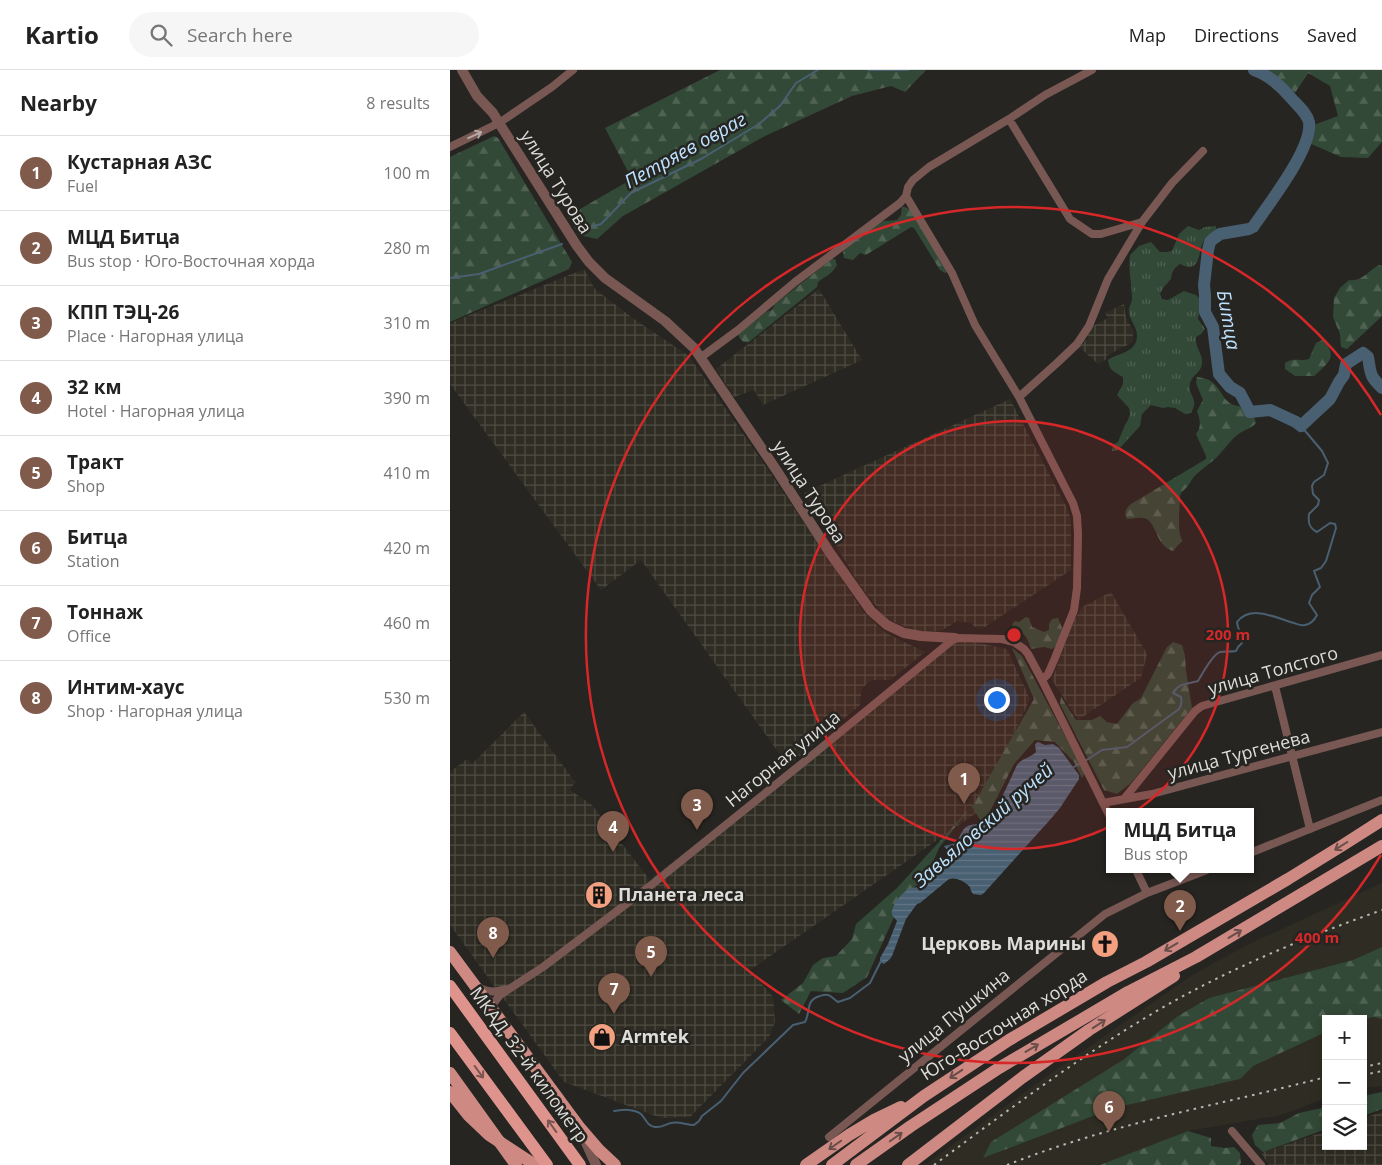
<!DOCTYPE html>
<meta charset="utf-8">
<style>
:root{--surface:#fff;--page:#f6f6f6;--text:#222;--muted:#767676;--line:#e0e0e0;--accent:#805b4c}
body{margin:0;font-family:"Open Sans",sans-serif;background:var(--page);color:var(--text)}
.controls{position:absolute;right:15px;bottom:15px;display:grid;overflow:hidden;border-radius:0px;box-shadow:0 2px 12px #0003}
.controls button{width:45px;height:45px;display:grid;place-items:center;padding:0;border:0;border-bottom:1px solid var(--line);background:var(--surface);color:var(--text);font:25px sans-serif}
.you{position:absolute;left:546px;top:629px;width:18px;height:18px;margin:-12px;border:4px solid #fff;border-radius:50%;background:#1a73e8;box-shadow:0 0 0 8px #1a73e833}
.badge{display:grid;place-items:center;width:32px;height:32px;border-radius:50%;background:var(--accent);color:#fff;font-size:16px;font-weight:700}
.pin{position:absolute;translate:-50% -41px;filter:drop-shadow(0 1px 2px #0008)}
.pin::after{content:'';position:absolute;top:26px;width:18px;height:15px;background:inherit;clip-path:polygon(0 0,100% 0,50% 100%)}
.popup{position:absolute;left:656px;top:738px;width:148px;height:65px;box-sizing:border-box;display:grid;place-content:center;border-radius:0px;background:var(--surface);filter:drop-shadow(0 1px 4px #0005);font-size:16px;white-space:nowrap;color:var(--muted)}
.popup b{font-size:19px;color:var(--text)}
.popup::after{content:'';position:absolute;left:50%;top:100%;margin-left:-10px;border:10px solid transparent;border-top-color:var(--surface)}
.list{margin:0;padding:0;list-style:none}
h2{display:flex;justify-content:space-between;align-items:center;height:65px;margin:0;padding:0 20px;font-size:21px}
h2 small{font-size:16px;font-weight:400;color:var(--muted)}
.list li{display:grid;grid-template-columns:32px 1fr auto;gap:15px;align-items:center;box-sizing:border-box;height:75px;padding:0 20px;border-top:1px solid var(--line)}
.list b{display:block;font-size:19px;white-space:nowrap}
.list p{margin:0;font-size:16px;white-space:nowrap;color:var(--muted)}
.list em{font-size:16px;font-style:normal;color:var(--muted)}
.icon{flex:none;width:28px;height:28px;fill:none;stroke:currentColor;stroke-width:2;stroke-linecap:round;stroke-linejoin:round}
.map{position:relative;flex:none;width:932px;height:1095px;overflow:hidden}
header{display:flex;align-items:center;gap:30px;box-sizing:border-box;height:70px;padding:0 25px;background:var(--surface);border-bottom:1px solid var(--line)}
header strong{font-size:24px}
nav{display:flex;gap:28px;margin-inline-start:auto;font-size:18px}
.search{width:350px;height:45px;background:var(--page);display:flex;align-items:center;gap:12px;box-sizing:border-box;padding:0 18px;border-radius:28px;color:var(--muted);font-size:19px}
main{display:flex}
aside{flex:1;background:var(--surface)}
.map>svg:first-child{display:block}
</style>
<header>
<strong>Kartio</strong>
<div class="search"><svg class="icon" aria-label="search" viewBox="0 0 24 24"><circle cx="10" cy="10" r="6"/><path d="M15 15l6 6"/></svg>Search here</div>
<nav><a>Map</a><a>Directions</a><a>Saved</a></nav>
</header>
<main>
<aside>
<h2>Nearby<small>8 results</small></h2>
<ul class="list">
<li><span class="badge">1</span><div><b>Кустарная АЗС</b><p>Fuel</p></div><em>100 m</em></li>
<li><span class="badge">2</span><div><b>МЦД Битца</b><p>Bus stop · Юго-Восточная хорда</p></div><em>280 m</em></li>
<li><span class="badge">3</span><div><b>КПП ТЭЦ-26</b><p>Place · Нагорная улица</p></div><em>310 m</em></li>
<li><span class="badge">4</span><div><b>32 км</b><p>Hotel · Нагорная улица</p></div><em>390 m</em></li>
<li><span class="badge">5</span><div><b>Тракт</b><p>Shop</p></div><em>410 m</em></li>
<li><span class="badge">6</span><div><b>Битца</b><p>Station</p></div><em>420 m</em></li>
<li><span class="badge">7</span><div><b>Тоннаж</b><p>Office</p></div><em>460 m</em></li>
<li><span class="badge">8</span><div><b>Интим-хаус</b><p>Shop · Нагорная улица</p></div><em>530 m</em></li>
</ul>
</aside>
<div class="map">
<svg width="932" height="1095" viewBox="0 0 932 1095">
<defs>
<pattern id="industrial-grid" width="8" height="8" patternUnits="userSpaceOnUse" patternTransform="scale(1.25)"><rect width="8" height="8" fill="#2f2d23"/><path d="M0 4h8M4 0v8" fill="none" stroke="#4d4b42"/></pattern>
<pattern id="grass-tufts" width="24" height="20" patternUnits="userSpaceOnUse" patternTransform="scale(1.25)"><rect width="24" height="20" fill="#334937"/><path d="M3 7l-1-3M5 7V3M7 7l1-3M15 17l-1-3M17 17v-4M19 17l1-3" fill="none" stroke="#506353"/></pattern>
<pattern id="forest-firs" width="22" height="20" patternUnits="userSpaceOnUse" patternTransform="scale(1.25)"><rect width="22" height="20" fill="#334937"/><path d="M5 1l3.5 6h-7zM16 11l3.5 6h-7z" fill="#506353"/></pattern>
<pattern id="water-rules" width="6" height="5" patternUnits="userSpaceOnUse" patternTransform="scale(1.25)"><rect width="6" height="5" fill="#496072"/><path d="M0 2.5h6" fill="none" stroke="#637686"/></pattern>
</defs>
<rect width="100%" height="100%" fill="#262521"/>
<!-- industrial -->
<path fill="url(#industrial-grid)" d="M134,199L145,219L184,249L239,286L321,404L413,541L419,548L436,563L475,582L440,610H422L412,618L410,635L338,696L191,490L151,520L0,314V253Z
M369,219L412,290L313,335L304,320L284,327L266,299Z
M674,234L676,248L683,260V272L656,286L657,289L648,294L629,277L639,267L637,265L643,256L658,248L655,243Z
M560,329L618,440L621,451V500L533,558L525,557L521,553L507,551L491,561L471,562L461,559L442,551L433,545L409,514L354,423Z
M661,522L697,584L691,608L628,650L602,610L623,552L632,537Z
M505,568L557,579L580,629L529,741L300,900L323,927L325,952L319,967L240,1047L211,1048L114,1012L0,855V702L17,689L22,694L74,642L125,712L120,720L142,735L200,810L346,695L409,652Z
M932,1042V1095H819L811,1083L876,1061V1076H913V1048Z"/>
<!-- built -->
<path fill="#2f2d23" d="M932,813V877L903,890L759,928L728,946L673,990L533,1088L664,1038L790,1009L802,996L876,962V1028L831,1045L738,1061L650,1095H475L590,1011L744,904L797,875Z
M924,947L932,949V1016L913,1018V949Z"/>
<!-- grass -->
<path fill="url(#grass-tufts)" d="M738,156L749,160L755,157L766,156V162C761,165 756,167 753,172C748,182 751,205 730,194C724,198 722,201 721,209L713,218L710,224L712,229L718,230L734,221L746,225L751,230L748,249L755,259L751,264L746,267C745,279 753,283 752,293C752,302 742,305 740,313C737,326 750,328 741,343L735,344L725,338L718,337L713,338L701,335L692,344L690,356L668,380L662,381L663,375L668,372L675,355L678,350L680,344L679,338L667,325L673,314V307C665,302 659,301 658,290C666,284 680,283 685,274C692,259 678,251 679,240C679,236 682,233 682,228C682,214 678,200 680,185L689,176L701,172L710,182H716L722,181L729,164Z"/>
<!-- forest -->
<path fill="url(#forest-firs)" d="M270,0H476L455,22L441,16L402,26L315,66L173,146L147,169L129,165L118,146L182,109L155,58Z
M819,0H932V72L918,88L891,87L859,73L861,56L888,46L880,16L858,3L845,23Z
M44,66L48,68L122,192L119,199L0,252V87Z
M452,137H455L461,140L498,201L495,203L490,200L464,158L461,157L416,185L410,183L403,190L394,188L393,182L395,179L430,152C436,150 441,151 447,150L451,145Z
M382,189H385L387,195C381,205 377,205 368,212L367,217L299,272C293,273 290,270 288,264L316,242L322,240L325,234Z
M929,195L932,196V246L897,279L891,277L890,264L883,247L884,228L890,218L899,210C912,212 918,201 929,195Z
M872,270C890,286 877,294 864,306H845L835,299V293C845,287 849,292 859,289L866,273Z
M747,307C775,309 768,335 789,336L798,345L804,347L806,353C802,358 796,359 790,363C781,369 774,380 766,388C760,394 748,401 743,408C741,410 741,412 739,414C737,419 731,420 730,426C730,433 729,441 729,449C729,457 729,463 732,471L723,481C705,476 707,451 694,448C689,447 682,449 677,449C674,443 675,439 681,434L756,389V386L746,364C752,356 750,350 747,341L753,330L746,313Z
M576,547L579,548L582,557L594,562L599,560V554L602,549L608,548L613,560L607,575L602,579L594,577L581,579C579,575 579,571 576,567C573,562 566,560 562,556L563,553L565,551L569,552Z
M723,572L732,575L735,586L736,601L742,638L681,713L667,724L654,720L610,634L611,627L626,650H642L650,646L657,652L667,654L682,634L691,628L717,577Z
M562,578L572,586L635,703L632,708L624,692L605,672L585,670L564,694L538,745L531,751L522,737L584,629Z
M520,738L489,778L476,808L454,825L417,907L393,923L361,921L349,944L331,930L353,913L363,895L373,888L386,886L402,869L406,854L447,818Z
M932,877V949L924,947L913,949H876V962L803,996L790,1009L664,1038L533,1088L541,1072L673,990L728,946L759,928L903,890Z
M932,1022V1039L913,1046V1026Z
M876,1037V1059L813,1082L805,1075L802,1065L808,1055L830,1053L849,1043Z
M738,1061L761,1068V1076L775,1078L784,1077L790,1083L791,1093L789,1095H650Z"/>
<!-- water -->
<path fill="url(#water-rules)" d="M588,672L595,675L603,674L609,678L629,705V709L610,738L598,752L534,823L531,825L523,824L521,821L520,817C514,811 507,807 499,809L470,833L467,834L456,849L442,886L440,889L434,894L430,892V888L438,874L447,851L442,845C441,835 452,822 461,818C466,817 470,817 474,817L501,789L502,785L500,782L497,780L494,776C498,775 503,774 506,773C509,770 510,762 516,757C522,753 529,755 535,752C545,746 561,707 567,695C572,688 580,688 586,682L585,674Z"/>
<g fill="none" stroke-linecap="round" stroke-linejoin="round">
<!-- stream -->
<path stroke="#496072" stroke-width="2" d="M418,0H458
M135,159L151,154L181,123L251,89L309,54L330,36L346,13L368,0
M0,208L29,204L112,174
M635,691L652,680L677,677L729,639C732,635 732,632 731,627L723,623C728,613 739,614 748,611C752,604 763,584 770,582C775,581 781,582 786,581L788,577L792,573L791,565L788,557L787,552C801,534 826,548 844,553C847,554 851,556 855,555C861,554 865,549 867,545L859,533L862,525L870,517L864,501L871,498L876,491L886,458L885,454L880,453L867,462C859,458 858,452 859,444L868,435L869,430L863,424L862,416L864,412L874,405L878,393L872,381L851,356
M622,698L631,693
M164,1041C172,1040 183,1038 191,1044C196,1049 197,1056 205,1057C211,1058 216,1054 221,1053C229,1051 236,1055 244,1055L249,1051L252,1046L271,1031L293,1003L343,955L355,952C361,941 355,930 370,926C373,925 375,924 378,925C382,926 384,930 388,932L400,928L420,913L431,891"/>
<!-- river -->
<path stroke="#496072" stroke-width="12" d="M804,0C819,5 831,16 841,28C847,35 857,43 859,52C863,78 818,135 803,157L799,159L770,164L763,169L760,172L758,180L754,215L755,225V242L763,257L769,304L780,317L790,323L800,342L820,340L846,352L851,356L880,329L889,312L894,305L896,294L913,283L918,287C921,304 919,305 932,318"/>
<!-- minor -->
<path stroke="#795854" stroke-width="8" d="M559,49L620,149L642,164H651L692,152
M0,77L49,53L102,17L123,0
M456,126L502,203L525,255L569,327L623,433L627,446L628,464L627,518L624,540L605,588L598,604L592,610
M250,288L288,260L345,212L450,133L456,126L458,117L463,110L479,97L559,49L595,25L642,0
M569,327L607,293L627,274L639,256L658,209L692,152L722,113L753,81
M825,616L860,759
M674,729L745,641L752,636L932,585
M653,733L702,724L932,662
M800,783L932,730
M686,800L697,823
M28,917C38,923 45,922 55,919
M44,941L43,937V934L50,925L93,897L200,816L355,691L505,568L552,569L564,572L574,579L578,584L592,610L660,747
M782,1061L811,1095
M379,1067L655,844L697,823L757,800"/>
<!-- tertiary -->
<path stroke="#795854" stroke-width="10" d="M12,0L27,26L43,43L49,53L127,176L139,192L155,208L215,251L244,278L327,401L380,483L421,541L437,555L454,563L471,566L505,568
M133,1066L146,1095"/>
<!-- primary -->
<path stroke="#ce8983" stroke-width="12" d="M0,882L130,1058L149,1080L165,1095
M0,1022L19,1046L39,1065L85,1095
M356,1095L399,1065L424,1050L451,1037
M382,1095L474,1026L559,970L657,912L696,892L838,809L893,775L932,750
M406,1095L461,1056L549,998L678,922L746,887L932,776
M458,1095L573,1007L639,960L724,906"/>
<!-- trunk -->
<path stroke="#de938c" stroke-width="12" d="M0,916L130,1095
M0,963L97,1095"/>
<!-- rail -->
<path stroke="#b8b8b5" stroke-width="2" stroke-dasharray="2.5 5" stroke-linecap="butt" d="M913,997L932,993
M913,1005L932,1001
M484,1095C553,1044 622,992 695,948C769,903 850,869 932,840
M557,1095C660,1054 769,1035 876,1007"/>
<!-- primary-bridge -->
<path stroke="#ce8983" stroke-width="12" d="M0,1003L66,1095"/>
</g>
<!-- one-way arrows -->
<defs><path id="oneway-shaft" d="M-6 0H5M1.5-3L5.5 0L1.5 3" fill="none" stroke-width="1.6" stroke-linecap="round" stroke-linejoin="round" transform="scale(1.25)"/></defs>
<use stroke="#b5a8a4" href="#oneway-shaft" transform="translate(25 65) rotate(-25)"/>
<g stroke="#694d48">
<use href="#oneway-shaft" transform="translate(891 776) rotate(148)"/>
<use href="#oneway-shaft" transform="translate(785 864) rotate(-31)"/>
<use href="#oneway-shaft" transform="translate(721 877) rotate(149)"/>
<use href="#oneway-shaft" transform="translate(649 954) rotate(-33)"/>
<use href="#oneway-shaft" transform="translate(582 978) rotate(-31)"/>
<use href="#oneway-shaft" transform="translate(506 1004) rotate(147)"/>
<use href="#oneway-shaft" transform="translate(446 1067) rotate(-35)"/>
<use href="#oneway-shaft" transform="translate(385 1075) rotate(145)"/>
</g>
<g stroke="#795651">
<use href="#oneway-shaft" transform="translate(29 1002) rotate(54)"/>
<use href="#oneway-shaft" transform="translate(102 1056) rotate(-126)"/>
</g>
<!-- distance rings -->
<circle cx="564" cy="565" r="214" fill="#d62828" fill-opacity=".12"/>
<g fill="none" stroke="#d62828" stroke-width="2.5">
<circle cx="564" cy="565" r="214"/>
<path d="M931 785A428 428 0 1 1 931 345"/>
</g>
<!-- icons -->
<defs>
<g id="building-disc" transform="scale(1.4375)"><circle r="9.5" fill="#f2a080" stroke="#262521"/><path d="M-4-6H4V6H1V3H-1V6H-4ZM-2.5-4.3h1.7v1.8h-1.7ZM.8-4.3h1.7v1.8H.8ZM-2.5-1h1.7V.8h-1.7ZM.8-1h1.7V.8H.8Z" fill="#111"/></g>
<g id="church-disc" transform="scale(1.4375)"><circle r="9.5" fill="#f2a080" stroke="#262521"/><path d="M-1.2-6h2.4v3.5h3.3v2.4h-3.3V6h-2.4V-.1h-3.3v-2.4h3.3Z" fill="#111"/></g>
<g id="shop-disc" transform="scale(1.4375)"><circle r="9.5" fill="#f2a080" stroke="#262521"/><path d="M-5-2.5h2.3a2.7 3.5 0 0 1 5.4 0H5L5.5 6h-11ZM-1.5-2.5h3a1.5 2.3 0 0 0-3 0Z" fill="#111"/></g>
</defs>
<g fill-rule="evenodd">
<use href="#building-disc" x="149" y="825"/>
<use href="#church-disc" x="655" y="874"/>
<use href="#shop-disc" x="152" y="967"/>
</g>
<g text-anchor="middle" stroke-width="5" stroke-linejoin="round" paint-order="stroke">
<!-- street labels -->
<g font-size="18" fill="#ddddda" stroke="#262521">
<text transform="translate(106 112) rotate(58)" y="6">улица Турова</text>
<text transform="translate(359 422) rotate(57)" y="6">улица Турова</text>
<text transform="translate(823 601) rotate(-16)" y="6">улица Толстого</text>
<text transform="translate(789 685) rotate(-15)" y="6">улица Тургенева</text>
<text transform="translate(333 689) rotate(-39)" y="6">Нагорная улица</text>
<text transform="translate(504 946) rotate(-39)" y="6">улица Пушкина</text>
<text transform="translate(554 955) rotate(-32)" y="6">Юго-Восточная хорда</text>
<text transform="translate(79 995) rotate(54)" y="6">МКАД, 32-й километр</text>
</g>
<!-- poi labels -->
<g font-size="18" font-weight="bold" fill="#ddddda" stroke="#262521" text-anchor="start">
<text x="168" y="831">Планета леса</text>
<text x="636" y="880" text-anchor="end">Церковь Марины</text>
<text x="171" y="973">Armtek</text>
</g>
<!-- water labels -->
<g font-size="19" font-style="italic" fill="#bce2ff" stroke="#262521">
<text transform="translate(235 80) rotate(-29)" y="7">Петряев овраг</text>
<text transform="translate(779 250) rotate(80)" y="7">Битца</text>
<text transform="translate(533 755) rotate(-41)" y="7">Завьяловский ручей</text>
</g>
</g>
<circle cx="564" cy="565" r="8" fill="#d62828" stroke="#262521" stroke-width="2.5"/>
<g font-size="15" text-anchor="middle" font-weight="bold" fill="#d62828" stroke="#262521" stroke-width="5" stroke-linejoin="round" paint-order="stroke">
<text x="778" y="570">200 m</text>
<text x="867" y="873">400 m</text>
</g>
</svg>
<div class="controls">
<button>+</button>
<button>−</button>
<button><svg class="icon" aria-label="layers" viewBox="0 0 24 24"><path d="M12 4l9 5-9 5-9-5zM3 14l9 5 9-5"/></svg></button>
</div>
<div class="you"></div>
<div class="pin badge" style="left:514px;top:734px">1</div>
<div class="pin badge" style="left:730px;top:861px">2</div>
<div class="popup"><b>МЦД Битца</b>Bus stop</div>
<div class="pin badge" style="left:247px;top:760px">3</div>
<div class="pin badge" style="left:163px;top:782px">4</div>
<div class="pin badge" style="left:201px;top:907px">5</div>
<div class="pin badge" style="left:659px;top:1062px">6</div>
<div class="pin badge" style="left:164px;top:944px">7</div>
<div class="pin badge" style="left:43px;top:888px">8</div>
</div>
</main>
